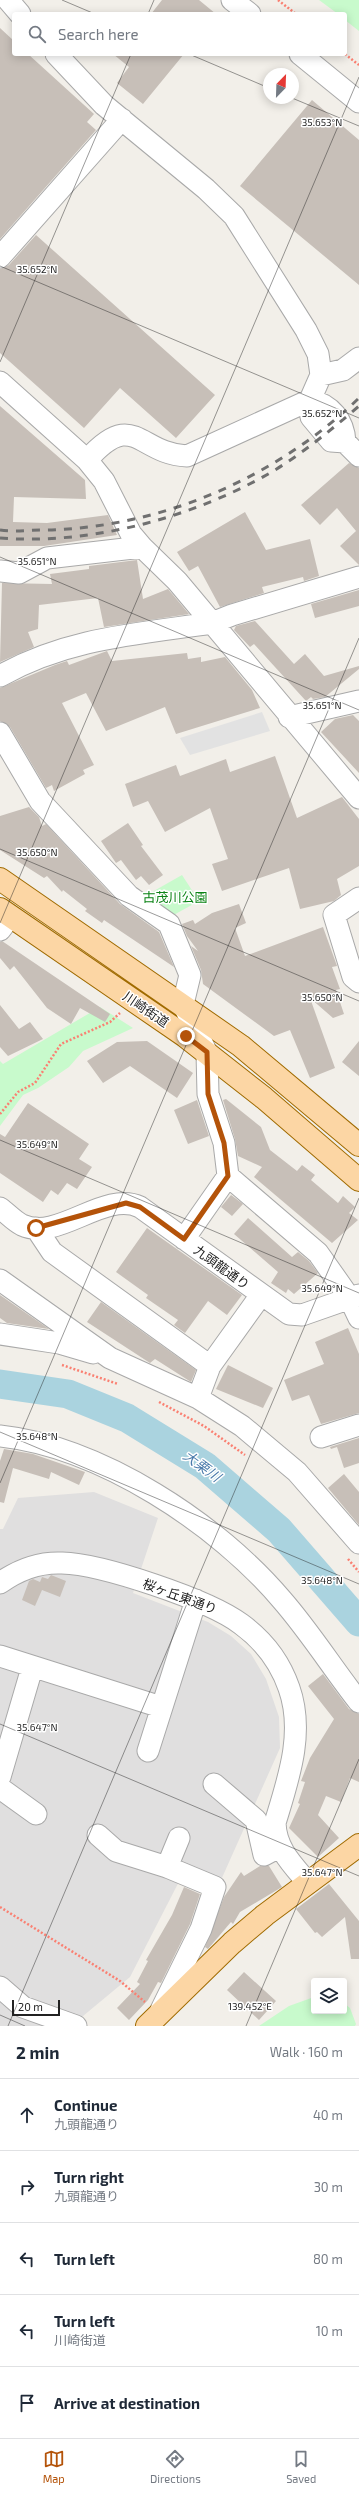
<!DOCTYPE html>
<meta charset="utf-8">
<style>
:root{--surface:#fff;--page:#f6f6f7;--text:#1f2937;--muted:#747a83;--line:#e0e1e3;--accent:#b45309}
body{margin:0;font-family:"Exo 2","Noto Sans JP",sans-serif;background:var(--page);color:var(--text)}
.controls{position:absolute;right:12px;bottom:12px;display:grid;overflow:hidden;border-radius:4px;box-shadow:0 2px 10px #0003}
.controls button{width:36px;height:36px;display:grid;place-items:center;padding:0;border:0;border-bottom:1px solid var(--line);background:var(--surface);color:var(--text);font:20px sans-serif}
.compass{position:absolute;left:263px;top:68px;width:36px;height:36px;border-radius:50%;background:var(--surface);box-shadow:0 2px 10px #0003;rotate:23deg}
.scale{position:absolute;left:12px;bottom:10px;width:48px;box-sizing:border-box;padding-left:4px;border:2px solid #222;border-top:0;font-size:11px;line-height:14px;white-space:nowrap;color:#222;-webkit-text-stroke:3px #fff;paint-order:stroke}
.stop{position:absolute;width:12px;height:12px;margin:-9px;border:3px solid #b45309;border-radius:50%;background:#fff}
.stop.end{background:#b45309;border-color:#fff;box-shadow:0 1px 4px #0008}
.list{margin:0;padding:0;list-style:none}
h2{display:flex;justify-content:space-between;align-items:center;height:52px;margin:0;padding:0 16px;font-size:17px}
h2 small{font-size:13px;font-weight:400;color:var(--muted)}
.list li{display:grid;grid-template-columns:26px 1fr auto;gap:12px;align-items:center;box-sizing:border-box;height:72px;padding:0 16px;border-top:1px solid var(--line)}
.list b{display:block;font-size:15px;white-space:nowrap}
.list p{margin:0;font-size:13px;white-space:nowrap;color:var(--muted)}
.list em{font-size:13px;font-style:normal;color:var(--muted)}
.icon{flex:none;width:22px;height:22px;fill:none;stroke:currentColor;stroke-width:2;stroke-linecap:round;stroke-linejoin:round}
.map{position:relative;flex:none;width:359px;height:2026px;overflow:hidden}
.search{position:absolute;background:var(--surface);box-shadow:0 2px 10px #0003;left:12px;right:12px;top:12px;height:44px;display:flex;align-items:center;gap:10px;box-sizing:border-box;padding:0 14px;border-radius:4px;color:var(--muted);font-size:15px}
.sheet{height:412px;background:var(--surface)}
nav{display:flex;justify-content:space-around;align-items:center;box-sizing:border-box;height:56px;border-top:1px solid var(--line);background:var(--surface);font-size:11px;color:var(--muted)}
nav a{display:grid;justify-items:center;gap:2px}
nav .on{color:var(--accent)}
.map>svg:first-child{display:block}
</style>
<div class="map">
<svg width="359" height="2026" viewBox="0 0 359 2026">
<rect width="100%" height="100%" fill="#f2efe9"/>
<!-- residential -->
<path fill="#e0dfdf" d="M94,1492L158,1518L133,1593L208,1622L231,1636L251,1654L266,1679L279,1717L280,1748L221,1880L187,1866L130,1977L71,2026H0V1529H3L18,1498Z"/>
<!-- park -->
<path fill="#c8facc" d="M319,0H359V31L345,20V14H338Z
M182,875L199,901L170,917L145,896Z
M100,1007L133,1028L83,1051L69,1067L38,1088L23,1095L0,1126V1061L3,1064Z
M314,1997V2011H344V2003L350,2008L356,2024L355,2026H259L289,2006Z"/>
<!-- parking -->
<path fill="#e2e2e2" d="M262,712L270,731L190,755L180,738Z"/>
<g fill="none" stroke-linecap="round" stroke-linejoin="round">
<!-- river -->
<path stroke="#aad3df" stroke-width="29" d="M0,1384L68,1394L127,1418L205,1466L279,1530L359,1622"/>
</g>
<!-- building -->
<path fill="#c7bfb8" d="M162,0H199L216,14H151Z
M0,28L14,41V54H28L94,114L87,122L96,130L0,239Z
M113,54H184L143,104L117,83L129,67Z
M312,100L359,140V285L240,186Z
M36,235L215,395L176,438L120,388L84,428L0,353V269L9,265Z
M0,406L85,480L86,499L14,497L13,522L47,523L108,515L117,535L44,546H0Z
M349,463L359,468V565L340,546L356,531L337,508L320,525L301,505Z
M245,512L266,550L310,539L319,576L304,581L303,577L262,587L264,593L220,607L198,566L189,571L177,552Z
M137,560L143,599L168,589L189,614L104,627L98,598L39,605L38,629L28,632L34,647L0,662L2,583L52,584L50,574L89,569V566Z
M359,590V606L315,618L311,604Z
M255,621L294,664L305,654L324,676L359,666V669L325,697L313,699L311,697L306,701L254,644L250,647L234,630L236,626Z
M107,651L112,661L187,653L188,659L201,657V662L225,657L252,690L260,708L176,734L165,707L106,731L86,693L62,703L94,765L83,770L85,774L54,791L52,785L46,788L10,727L0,721V688L55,665L67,661L69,665Z
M353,715L359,721V773L321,732L335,719Z
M275,756L297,818L342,797L359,819V866L337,879L341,895L334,901L300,909L289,868L222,891L212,864L228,859L210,808L165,832L148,801L133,807L125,784L176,765L180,776L226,759L230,772Z
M29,807L39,817L42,826L46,824L120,904L159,932L174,967L104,920L102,923L85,911L87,909L63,890L62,892L47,876L44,878L0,850V816Z
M128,823L143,845L141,846L163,875L149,885L141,876L136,880L121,860L116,863L101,841Z
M239,904L246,923L235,928L245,956L323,927L337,966L332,967L340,989L336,990L344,1014L333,1018L310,998L335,1068L310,1078L290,1030L274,1036L203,984L201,970L191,946L198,951L187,936L182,924L193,920L195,924L212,913Z
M2,941L110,1014L105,1022L80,1008L71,1024L47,1008L14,966L10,970L0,958V942Z
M0,1005L19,1029L30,1022L43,1039L8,1056L0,1047Z
M147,1041L193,1073L177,1098L130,1066L103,1083L87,1061L117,1042Z
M359,1041V1076L342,1062Z
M226,1099L261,1127L270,1150L297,1171L302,1165L315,1175L311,1180L338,1203L343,1196L355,1207L349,1213L358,1220L332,1243L254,1177L262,1167L238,1156L235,1139L223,1100Z
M197,1100L209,1136L188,1144L174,1110Z
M28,1103L89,1144L79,1159L92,1167L77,1189L67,1183L58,1195L51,1190L43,1202L0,1173V1134L5,1137Z
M231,1195L243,1204L232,1216L221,1207Z
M248,1218L292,1257L298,1252L309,1261L318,1273L294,1294L288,1289L286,1293L271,1283L278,1272L234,1234Z
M147,1228L242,1295L227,1315L208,1301L185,1333L174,1325L178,1320L146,1298L148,1295L116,1272Z
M0,1295L49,1329L7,1323L0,1318Z
M101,1302L196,1370L191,1382L155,1359L150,1363L87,1322Z
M348,1328L359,1354V1413L321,1424L309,1395L292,1401L284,1380L324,1364L315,1342Z
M228,1365L273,1388L263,1408L216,1389Z
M359,1438V1463L344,1468L337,1447L331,1449L330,1447Z
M4,1449L33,1454L85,1472L79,1485L51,1472L49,1479L13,1468L4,1503L0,1502V1461Z
M344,1474L359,1492V1525L328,1488Z
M51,1575L66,1581L60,1597L42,1590L35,1606L22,1600L29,1581L33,1579L40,1582L42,1577L48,1579Z
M323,1674L349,1709L359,1714V1782L350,1778L341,1802L326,1796L318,1815L339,1838L318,1857L289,1828L300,1804L298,1803L305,1782L301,1781L310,1758L334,1719L308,1686Z
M260,1866H269L282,1887L240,1912L233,1924L231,1922L208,1949L205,1947L224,1897L241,1872L244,1876Z
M329,1884L359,1921V1959H351L345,1917L322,1937L317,1932L315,1933L296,1909Z
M184,1887L200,1894L190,1924L161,1983L158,1982L148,2000L129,2020L117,2008L140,1984L137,1982L148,1961L146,1960L172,1915Z
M244,1972L276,2001L259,2020L227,1990Z"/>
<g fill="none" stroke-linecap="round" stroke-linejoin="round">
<!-- minor casing -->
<g stroke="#a9a9a9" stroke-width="23">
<path id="minor" d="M8,0L20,14
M232,0L250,14
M56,54L104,105L206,189L234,216L306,330L318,354L321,375L310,400L311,417L331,441L345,442L359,456
M300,54L359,102
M0,257L122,119
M321,375L343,370L359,358
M0,382L87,460L104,481L131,534L142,547L177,581L359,798
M87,460C134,407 138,454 187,456L310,400C331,404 344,421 345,442
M0,571L19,573L47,558L142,547
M0,676C67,638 137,634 212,623L232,615L359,577
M289,717L359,701
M0,733L40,801L129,896L169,924L190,975L183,1004L207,1053L208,1094L224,1143L228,1176L184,1239
M359,898L334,915L353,977L359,982
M0,930L10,917
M228,1176L318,1253L349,1297L359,1318
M0,1208C7,1213 14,1221 22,1225C58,1242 104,1190 140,1207L289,1314L302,1315L359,1295
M36,1228L52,1252L210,1366
M0,1280L110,1358L198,1398L242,1426L297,1472L359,1543
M0,1334L59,1343L93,1353
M198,1398L210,1366L261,1295
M0,1436C101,1447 218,1524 282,1600C310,1632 333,1669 359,1702
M321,1437L359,1425
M0,1583C18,1570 40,1562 62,1563C102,1564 209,1600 241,1624C263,1640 280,1662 289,1688C305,1733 288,1780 275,1823C276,1849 292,1864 308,1883
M0,1656L161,1707
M148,1751L196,1600
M0,1777L32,1668
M214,1784L256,1820L264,1855L279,1847
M0,1788L36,1814
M98,1835L116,1851L167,1867L215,1887L201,1929L161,2010
M167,1867L179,1838
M0,1987L23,2007L76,2026"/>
</g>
<!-- major casing -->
<g stroke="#a06b00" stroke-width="24">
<path id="major" d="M0,879L241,1046L359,1145
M0,909L185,1036L264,1098L359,1180
M147,2026L232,1943L265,1915L359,1845"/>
</g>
<!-- path -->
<path stroke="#fa8072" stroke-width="2.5" stroke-dasharray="2 2" stroke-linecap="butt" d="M278,0L296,14
M345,54L359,65
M0,1114L18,1092L35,1083L61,1044L110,1022L120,1013
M62,1365L118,1384
M159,1402L204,1426L245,1455
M348,1559L359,1572
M0,1907L120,1981L145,2002"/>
<!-- minor -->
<use href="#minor" stroke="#fff" stroke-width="21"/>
<!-- major -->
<use href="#major" stroke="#fcd6a4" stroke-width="22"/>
<!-- rail -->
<path stroke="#707070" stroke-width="3" stroke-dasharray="8 8" stroke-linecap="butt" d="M0,530C15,532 30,530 45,530C160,528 276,478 359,398
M0,538C91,545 191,518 270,473C302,454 331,430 359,406"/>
</g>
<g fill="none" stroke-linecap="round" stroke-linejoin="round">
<!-- route -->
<path stroke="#b45309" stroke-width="5" d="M36,1228L126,1203L140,1207L184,1239L228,1176L224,1143L208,1094L207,1052L186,1036"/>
</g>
<!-- ticks -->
<path fill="none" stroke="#222" stroke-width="1" stroke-opacity="0.45" d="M62,0L95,14M148,14L154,0M189,54L269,88M292,98L359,126M0,266L359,418M0,362L131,54M0,557L359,710M0,849L359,1001M0,923L359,77M0,1140L359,1293M0,1432L359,1584M0,1483L359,638M0,1724L359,1876M0,2015L25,2026M8,2026L359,1198M246,2026L359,1759"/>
<g text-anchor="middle" stroke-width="3" stroke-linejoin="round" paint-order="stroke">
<!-- park labels -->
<g font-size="13" fill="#0c8416" stroke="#fff">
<text x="175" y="902">古茂川公園</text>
</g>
<!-- street labels -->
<g font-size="13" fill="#222" stroke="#fff">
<text transform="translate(146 1009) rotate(34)" y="5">川崎街道</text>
<text transform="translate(222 1267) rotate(36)" y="5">九頭龍通り</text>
<text transform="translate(180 1596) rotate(20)" y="5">桜ヶ丘東通り</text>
</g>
<!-- water labels -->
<g font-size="14" font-style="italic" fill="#4a7aab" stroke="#fff">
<text transform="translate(202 1466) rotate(36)" y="5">大栗川</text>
</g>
</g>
<g font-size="10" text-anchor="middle" fill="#222" stroke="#fff" stroke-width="3" stroke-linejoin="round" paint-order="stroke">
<text x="322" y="126">35.653°N</text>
<text x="37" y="273">35.652°N</text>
<text x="322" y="417">35.652°N</text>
<text x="37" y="565">35.651°N</text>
<text x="322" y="709">35.651°N</text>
<text x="37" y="856">35.650°N</text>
<text x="322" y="1001">35.650°N</text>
<text x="37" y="1148">35.649°N</text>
<text x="322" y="1292">35.649°N</text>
<text x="37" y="1440">35.648°N</text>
<text x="322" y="1584">35.648°N</text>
<text x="37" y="1731">35.647°N</text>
<text x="322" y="1876">35.647°N</text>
<text x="250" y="2010">139.452°E</text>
</g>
</svg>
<div class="controls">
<button><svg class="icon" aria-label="layers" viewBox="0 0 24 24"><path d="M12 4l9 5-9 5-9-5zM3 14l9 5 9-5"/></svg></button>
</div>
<svg class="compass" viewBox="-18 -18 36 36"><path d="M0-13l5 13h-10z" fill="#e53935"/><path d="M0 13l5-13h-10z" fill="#747a83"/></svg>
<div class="scale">20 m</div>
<div class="stop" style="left:36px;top:1228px"></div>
<div class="stop end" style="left:186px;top:1036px"></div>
<div class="search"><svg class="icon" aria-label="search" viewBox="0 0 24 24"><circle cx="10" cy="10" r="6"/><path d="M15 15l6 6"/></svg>Search here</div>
</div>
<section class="sheet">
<h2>2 min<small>Walk · 160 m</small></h2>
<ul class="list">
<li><svg class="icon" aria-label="ahead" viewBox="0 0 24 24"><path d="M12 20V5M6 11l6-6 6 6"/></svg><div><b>Continue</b><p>九頭龍通り</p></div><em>40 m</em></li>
<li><svg class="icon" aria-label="right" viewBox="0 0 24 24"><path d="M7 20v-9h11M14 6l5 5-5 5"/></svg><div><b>Turn right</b><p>九頭龍通り</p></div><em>30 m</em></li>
<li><svg class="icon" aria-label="left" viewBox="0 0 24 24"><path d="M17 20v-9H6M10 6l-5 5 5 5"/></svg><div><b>Turn left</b></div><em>80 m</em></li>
<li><svg class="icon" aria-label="left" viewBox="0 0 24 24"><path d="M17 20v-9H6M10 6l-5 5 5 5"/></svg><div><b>Turn left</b><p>川崎街道</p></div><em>10 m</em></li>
<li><svg class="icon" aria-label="arrive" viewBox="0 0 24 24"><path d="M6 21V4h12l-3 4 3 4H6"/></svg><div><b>Arrive at destination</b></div></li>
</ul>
</section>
<nav>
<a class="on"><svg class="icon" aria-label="map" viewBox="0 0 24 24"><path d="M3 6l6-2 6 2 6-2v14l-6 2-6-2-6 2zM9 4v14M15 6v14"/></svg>Map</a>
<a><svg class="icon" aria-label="directions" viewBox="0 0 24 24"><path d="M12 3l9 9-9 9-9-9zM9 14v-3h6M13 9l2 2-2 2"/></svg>Directions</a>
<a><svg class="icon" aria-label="saved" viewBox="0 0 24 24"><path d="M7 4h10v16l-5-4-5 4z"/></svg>Saved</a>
</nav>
